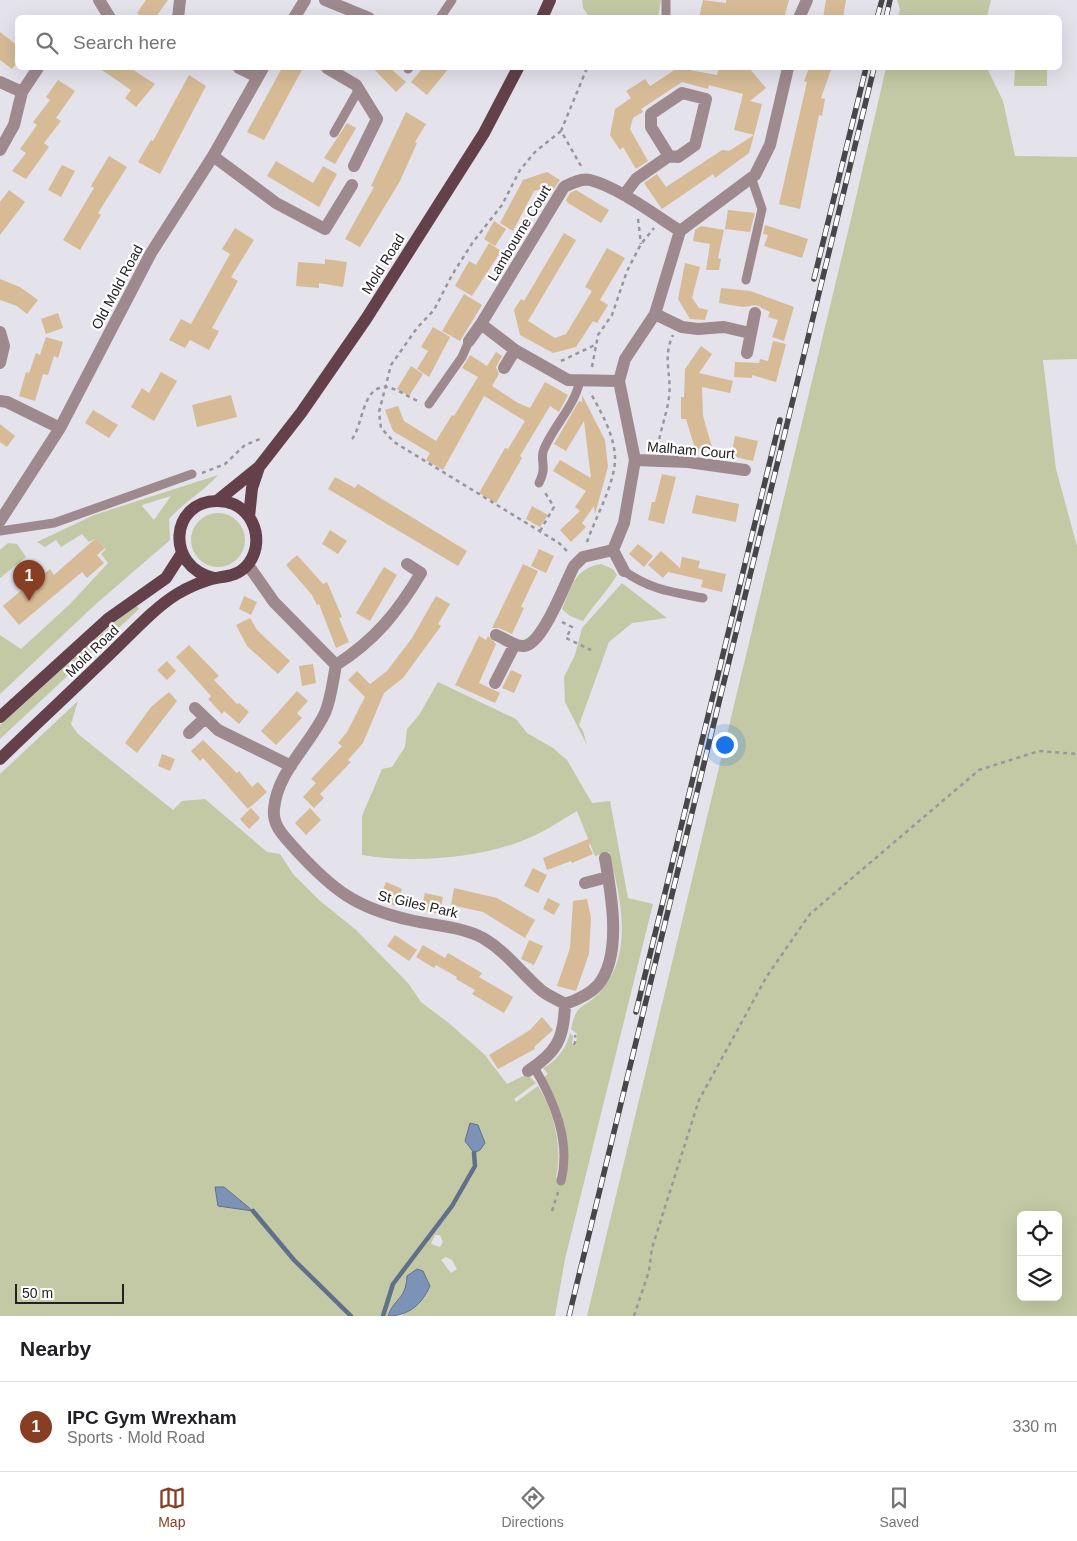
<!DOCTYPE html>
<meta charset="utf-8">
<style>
:root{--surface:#fff;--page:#f6f6f6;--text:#202124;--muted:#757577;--line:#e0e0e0;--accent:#873e22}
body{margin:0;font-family:Arial,sans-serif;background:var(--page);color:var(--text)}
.controls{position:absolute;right:15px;bottom:15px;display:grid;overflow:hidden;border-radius:8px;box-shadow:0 5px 20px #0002}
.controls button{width:45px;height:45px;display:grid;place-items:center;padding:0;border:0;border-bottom:1px solid var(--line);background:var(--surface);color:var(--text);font:25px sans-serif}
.scale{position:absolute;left:15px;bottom:12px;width:109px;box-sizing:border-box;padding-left:5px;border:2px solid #212124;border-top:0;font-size:14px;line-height:18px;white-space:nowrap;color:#212124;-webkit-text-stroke:4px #fff;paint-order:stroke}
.you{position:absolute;left:724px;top:744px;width:18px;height:18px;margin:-12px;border:4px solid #fff;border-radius:50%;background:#1a73e8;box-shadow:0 0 0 8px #1a73e833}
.badge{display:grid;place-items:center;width:32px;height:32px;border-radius:50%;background:var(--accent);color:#fff;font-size:16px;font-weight:700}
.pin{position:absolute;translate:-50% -41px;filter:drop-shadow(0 1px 2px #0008)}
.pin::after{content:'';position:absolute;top:26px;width:18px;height:15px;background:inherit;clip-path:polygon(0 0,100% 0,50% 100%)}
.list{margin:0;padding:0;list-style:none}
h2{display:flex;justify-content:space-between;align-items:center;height:65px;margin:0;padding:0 20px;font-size:21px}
h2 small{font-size:16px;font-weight:400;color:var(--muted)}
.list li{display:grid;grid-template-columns:32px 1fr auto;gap:15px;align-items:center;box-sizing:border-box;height:90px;padding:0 20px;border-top:1px solid var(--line)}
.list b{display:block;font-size:19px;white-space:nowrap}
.list p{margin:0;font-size:16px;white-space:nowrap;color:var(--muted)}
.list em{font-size:16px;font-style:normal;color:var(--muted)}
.icon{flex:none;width:28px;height:28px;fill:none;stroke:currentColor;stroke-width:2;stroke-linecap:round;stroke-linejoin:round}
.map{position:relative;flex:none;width:1077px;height:1316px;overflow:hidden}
.search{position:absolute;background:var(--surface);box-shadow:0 5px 20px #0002;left:15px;right:15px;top:15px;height:55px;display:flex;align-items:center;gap:12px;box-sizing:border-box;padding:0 18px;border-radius:8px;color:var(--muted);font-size:19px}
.sheet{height:155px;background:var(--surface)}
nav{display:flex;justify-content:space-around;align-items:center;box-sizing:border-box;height:70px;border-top:1px solid var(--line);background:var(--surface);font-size:14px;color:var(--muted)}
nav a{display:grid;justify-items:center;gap:2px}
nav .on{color:var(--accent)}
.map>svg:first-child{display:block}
</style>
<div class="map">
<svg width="1077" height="1316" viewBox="0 0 1077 1316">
<rect width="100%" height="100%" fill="#e4e2eb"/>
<!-- green -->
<path fill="#c2c9a4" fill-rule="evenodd" d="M582,0H661L658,17L590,18L583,8Z
M897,0H991L987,17L898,18L900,9Z
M886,68H987L1003,101L1015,156L1077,157V359L1043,360L1056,469L1077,546V1316H587L851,219ZM1021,1215H1058V1297H1021Z
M1015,68H1047V86H1014Z
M218,475C203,492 184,502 169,519L170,540L97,603L0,694V635L21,649L70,604L108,563L101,554L106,549L96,538L89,542L82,534L61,547L56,540L45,547L37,542L94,515ZM171,496L154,520L142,506V505Z
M191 540a27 27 0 1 1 54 0a27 27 0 1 1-54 0Z
M8,543L17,544L26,557L0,578V550Z
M601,564L613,569L617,575C607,592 593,605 583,621L570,616L562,609C572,586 574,569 601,564Z
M622,583L667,618L632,623L609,642L579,725L583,731L587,745L565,702L564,677L575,655L582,628Z
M137,606L139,609L0,739V725L115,622Z
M438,682L516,719L527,733L553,748L567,760L592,803L610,801L628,898L653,904L565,1259L555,1316H402L407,1311V1276C406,1299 394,1298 388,1316H0V774L78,701L71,724L78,734L173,810L182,801L205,799L267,852L280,854L293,874L319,900L356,930L408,983L421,1002L450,1024L484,1054L507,1084L527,1074L536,1083L514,1099L516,1102L538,1086C554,1112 563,1147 556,1177L562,1183C564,1138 567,1118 543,1078L548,1074L543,1068C556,1062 567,1047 570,1033L573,1036L572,1044L576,1046L577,1034L571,1029C577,1001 584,1010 600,992C635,953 620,896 609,852L595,856L577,811C560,821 542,833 524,840C477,859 411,863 362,855V816L382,769L392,767L405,747L407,729L419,715ZM435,1235H440L443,1242L440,1247L431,1244ZM446,1257L452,1260L457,1269L451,1273L441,1260Z"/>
<!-- water -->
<path fill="#7c92b6" stroke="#61708a" d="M470,1123L478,1125L485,1143L480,1150L474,1153L465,1141Z
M215,1187H224L253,1211L218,1206Z
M417,1269L423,1271L430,1286C422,1304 409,1316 388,1316C394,1298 406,1300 407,1276Z"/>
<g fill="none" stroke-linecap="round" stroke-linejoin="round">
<!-- stream -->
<path stroke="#61708a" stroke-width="4.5" d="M253,1211L294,1260L351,1316
M383,1316L393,1284L452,1206L475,1166L474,1153"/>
</g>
<!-- building -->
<path fill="#d6bb96" d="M146,0H168L155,18H143L137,13Z
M703,0L726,3V0H789L784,18H699Z
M826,0H846L843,18H823Z
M0,32L18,46V62L12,69L0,60Z
M99,68H130L155,84L136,107L125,98L131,90Z
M282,68H303L264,140L247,132Z
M373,68H390L406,82L396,92Z
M423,68H449L427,95L411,82Z
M678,68L717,75L719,68H749L766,88L750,101L762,104L754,135L734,130L743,94L709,85L708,89L682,82L641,109L643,112L633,118L630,129L648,161L636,169L623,147L620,150L610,135L615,109L631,98L626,91L645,79L650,86Z
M809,68H824L831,70L821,98L825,99L822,116L819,115L800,209L779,204L807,82L804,81Z
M189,75L206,86L160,174L138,162L151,140L153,141Z
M58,80L75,91L56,118L61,121L44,143L49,147L26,179L12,171L26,153L20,149L37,125L33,122L50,100L46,97Z
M406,112L426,124L415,142L417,143L400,181L360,247L345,239L374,187L371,186Z
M347,123L356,128L335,164L324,158Z
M754,135L749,153L715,178L713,174L662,209L644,183L657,174L666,187L722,150L729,151Z
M109,156L127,167L98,213L101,215L80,250L63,240L94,188L91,186Z
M276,161L313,183L323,166L337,174L319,207L267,176Z
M62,165L75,171L61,197L48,190Z
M547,172L560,180L552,192L545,188L534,191L513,231L500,223L523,180Z
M9,190L25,202L0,235V202Z
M576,190L609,210L601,223L568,203L566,200L570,193Z
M728,210L755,213L750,232L725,229Z
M494,221L506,229L495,246L484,239Z
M765,225L808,239L802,258L764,246L768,235L763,234Z
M701,226L724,230L718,258L721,259L719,270H706L710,244L693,241L695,230Z
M235,228L254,240L231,277L238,281L212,328L219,331L209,350L190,340L185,348L169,340L181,319L191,324L230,254L222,249Z
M564,233L576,240L528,321L555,338L566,334L592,291L585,287L607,248L625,258L600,300L608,305L597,323L593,321L576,347L553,353L520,335L514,310L521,299L524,301Z
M489,243L501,251L472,296L455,286L469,261L476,265Z
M325,259L347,262L343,287L319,283V288L296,286L298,262L325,264Z
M685,263L700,267L692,298L699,308L708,310L705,320L690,319L678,299Z
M0,279L20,287L38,300L27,314L17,306L0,300Z
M721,288L750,291L794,307L784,341L772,337L778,320L768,317L770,312L756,305L743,307L719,303Z
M464,294L482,305L460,341L442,331Z
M58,313L63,328L46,334L41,319Z
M433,327L450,337L429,377L417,369L428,351L421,347Z
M46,337L63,342L58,358L54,356L48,375L43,374L35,401L19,396L26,372L29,373L36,353L40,355Z
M773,341L786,344L776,382L752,375V378L734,377L735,362L759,363L760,359L768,361Z
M701,346L712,354L699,373L733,381L730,393L702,387L703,416L712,447L696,452L686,419H681V397H684L685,369Z
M496,352L502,356L496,367L499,374L492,386L518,403L530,408L545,382L568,395L559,412L550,406L520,456L522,458L496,503L479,493L505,448L508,449L525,421L484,396L443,470L426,460L430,453L393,431L385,410L398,406L404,421L436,441L452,415L454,416L478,377L462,368L470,355L487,366Z
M411,366L423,374L409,396L397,389Z
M161,372L177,381L154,421L131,407L142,388L149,393Z
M231,395L237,417L197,427L192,405Z
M582,395L605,440L608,467L595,514L594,506L582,523L586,527L571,542L560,530L580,511L575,507L586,491L553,471L560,460L591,478L584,421L566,451L554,444L579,401L582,402Z
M93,410L118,425L109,438L85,423Z
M0,424L15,436L7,447L0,442Z
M735,436L758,441L753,461L731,456Z
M662,474L676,477L664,524L648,520L652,502H655Z
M335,477L355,488L358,484L374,494L467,551L458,566L328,489Z
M696,495L739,504L736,522L692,513Z
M532,506L548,515L540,527L526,519Z
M330,530L347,541L338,554L322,544Z
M96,538L105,548L97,555L104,563L87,578L82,572L19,625L3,606L38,576L39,578L50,569L54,575Z
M638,544L653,556L644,567L629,554Z
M539,549L554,556L546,573L531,566Z
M661,551L680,568L682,557L700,561L698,568L726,574L722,592L701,587L703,580L668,572L663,578L648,565Z
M297,555L323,584L327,582L342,617L339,618L349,642L336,648L319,604L317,605L312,595L286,565Z
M523,564L538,571L521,607L524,608L512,634L499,628H492Z
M384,567L397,575L370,621L356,613Z
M244,596L257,602L251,615L239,609Z
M436,596L450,604L438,624L441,626L403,678L384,693L363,743L348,760L351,762L320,794L324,798L314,808L303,797L316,783L311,779L342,746L338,743L347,732L365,697L348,680L357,671L370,684L387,671L412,638Z
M250,618L257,630L290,661L278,674L247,646L236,625Z
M479,636L486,640L488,636L496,644L479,683L500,693L495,703L455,685Z
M189,645L219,676L214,680L237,704L239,703L249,712L239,724L224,711L222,714L208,699L211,696L176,657Z
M167,661L176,671L167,680L157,670Z
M313,664L316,683L302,686L299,666Z
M511,670L522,675L514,693L502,688Z
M297,691L308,701L297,713L302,718L276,745L261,731Z
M169,692L177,701L137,753L125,743L151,707Z
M203,740L237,773L239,771L252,787L258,782L267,792L248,809L203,758L200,761L191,751Z
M162,754L175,759L170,771L158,766Z
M251,808L260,818L249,829L240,819Z
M310,808L321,820L306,835L295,823Z
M593,837L589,846L593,854L572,863L571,861L547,870L543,858Z
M533,868L547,875L538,893L524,886Z
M386,882L402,889L395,906L379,899Z
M454,888L497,898L535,920L525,938L483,912L451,905Z
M425,893L443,897L440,914L421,910Z
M548,898L560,904L554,915L543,909Z
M587,899L591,918L589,954L576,991L557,986L570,948L573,901Z
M395,935L417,950L409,961L387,946Z
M529,940L543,946L534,965L521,959Z
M423,945L445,958L448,953L482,973L479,977L513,997L504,1013L472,994L475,990L456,979L457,977L436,965L434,968L416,957Z
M542,1017L553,1030L534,1047L535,1049L498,1069L489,1055L530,1030Z"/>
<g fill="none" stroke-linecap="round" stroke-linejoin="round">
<!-- path -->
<path stroke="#98979d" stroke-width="2.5" stroke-dasharray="4 4" stroke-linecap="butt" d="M561,131L535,152L520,170L502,205L473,242L452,275L434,310L417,328L391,365L379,412L381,428L394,442L559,543L569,553
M581,166L561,131L587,68
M638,219L641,244
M561,361L597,344
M592,367L598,335L612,315L627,271L641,244L654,228
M352,439C363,426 362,386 386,387C396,388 408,397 418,401
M658,447C660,430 667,414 669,397C672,375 662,358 673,335
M202,473L225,464L245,445L260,439L263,440
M540,531L554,507L544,491
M587,542C595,518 616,482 615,457C614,434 601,412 590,392
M562,622L572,627L566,638L591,650
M574,1045L576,1040L575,1035
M552,1211L558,1192
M634,1316L649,1271L652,1248L699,1100L767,976L810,914L979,770L1039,751L1077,754"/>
<!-- service -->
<path stroke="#9e898e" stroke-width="9" d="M666,0V18
M440,18L452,0
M408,69L409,68
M334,133L359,89
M746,280L762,209L751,177
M429,404L462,357L469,341
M539,483C548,466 539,460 544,449C554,425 575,406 580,380
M0,531L54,523L192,474
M624,571C651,590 672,592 703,598
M534,1067C554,1101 571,1141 561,1181"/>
<!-- minor -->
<path stroke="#9e898e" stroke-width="12" d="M99,0L110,18
M325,0L369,18
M178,18L180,0
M294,18L305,0
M799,18L807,0
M239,68L257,77
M327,68L356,85L377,119L354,166
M0,82L22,92
M0,150L14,125L22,92L38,68
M213,156L276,203L325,229L352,185
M624,195L636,179L669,156L651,127V114L682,93L706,99L695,145L678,157L669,156
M655,314L682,327L698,329L724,327L750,333
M0,332L4,346L0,363
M469,341L481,324
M747,353L755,313
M504,368L515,350
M619,381L568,380L515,350L481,324L564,187C572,183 581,178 590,180C618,187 655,215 680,231
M0,401L7,402L60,428
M635,460L688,462L745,470
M0,521L60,428L151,253L213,156L263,68
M613,550L624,523L635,460L619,381L625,359L655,314L680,231L755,175L770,145L788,68
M613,550L624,571
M248,565L274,602L336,665C375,640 397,613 421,573L407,564
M496,635C504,638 516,647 524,646C543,644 565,583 574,566L583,557L613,550
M336,665C333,680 331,699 325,713C310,745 277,772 274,809C272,827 286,838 297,851C333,890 356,908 410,920C435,926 460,926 483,938C507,952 522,974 542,991C549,996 558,1000 565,1004C577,1000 589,995 598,985C623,955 611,893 605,858
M495,683L515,644
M195,708L218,730L291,766
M189,733L204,719
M585,883L608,877
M528,1071C557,1052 564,1039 565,1004"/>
<!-- primary -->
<path stroke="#63404a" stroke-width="12" d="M542,18L550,0
M217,501L259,467L301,413L366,319L484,133L518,68
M249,517L252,488L259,467
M0,717L108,619L166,578L182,553
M0,759C37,723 75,688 112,652C132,633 153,609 177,594C187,588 204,580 216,578C229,576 240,575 249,563C267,538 250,500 217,501C171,501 164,566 214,578"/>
<!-- rail casing -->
<g stroke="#47474b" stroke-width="5.5">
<path id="rail" d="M877,18L882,0
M886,18L890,0
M814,279L866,68
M636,1012L780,420
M569,1316L874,68"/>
</g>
<!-- rail -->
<use href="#rail" stroke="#fff" stroke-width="4" stroke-dasharray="11" stroke-linecap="butt"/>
</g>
<g text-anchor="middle" stroke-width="4.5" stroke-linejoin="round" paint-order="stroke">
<!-- street labels -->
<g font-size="14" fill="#212124" stroke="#fff">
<text transform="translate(519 233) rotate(-59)" y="5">Lambourne Court</text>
<text transform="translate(383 264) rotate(-58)" y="5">Mold Road</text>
<text transform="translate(117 287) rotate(-62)" y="5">Old Mold Road</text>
<text transform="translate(691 450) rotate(5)" y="5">Malham Court</text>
<text transform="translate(92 651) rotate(-44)" y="5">Mold Road</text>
<text transform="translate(418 904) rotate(13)" y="5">St Giles Park</text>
</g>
</g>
</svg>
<div class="controls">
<button><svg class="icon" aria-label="locate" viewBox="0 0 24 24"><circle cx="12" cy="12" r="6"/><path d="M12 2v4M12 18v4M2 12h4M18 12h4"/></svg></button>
<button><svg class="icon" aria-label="layers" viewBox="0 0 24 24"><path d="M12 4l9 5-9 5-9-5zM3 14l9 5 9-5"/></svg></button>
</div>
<div class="scale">50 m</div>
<div class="you"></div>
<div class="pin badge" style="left:29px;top:601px">1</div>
<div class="search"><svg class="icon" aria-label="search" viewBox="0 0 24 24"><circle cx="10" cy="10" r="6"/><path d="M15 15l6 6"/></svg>Search here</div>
</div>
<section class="sheet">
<h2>Nearby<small></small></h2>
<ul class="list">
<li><span class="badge">1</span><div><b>IPC Gym Wrexham</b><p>Sports · Mold Road</p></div><em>330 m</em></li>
</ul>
</section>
<nav>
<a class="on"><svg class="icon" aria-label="map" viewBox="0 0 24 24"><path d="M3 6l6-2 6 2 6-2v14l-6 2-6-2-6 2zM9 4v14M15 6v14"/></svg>Map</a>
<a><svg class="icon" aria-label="directions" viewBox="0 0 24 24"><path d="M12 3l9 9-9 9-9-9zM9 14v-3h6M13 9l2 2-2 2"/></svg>Directions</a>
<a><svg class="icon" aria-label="saved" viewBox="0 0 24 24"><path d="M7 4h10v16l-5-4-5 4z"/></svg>Saved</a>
</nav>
